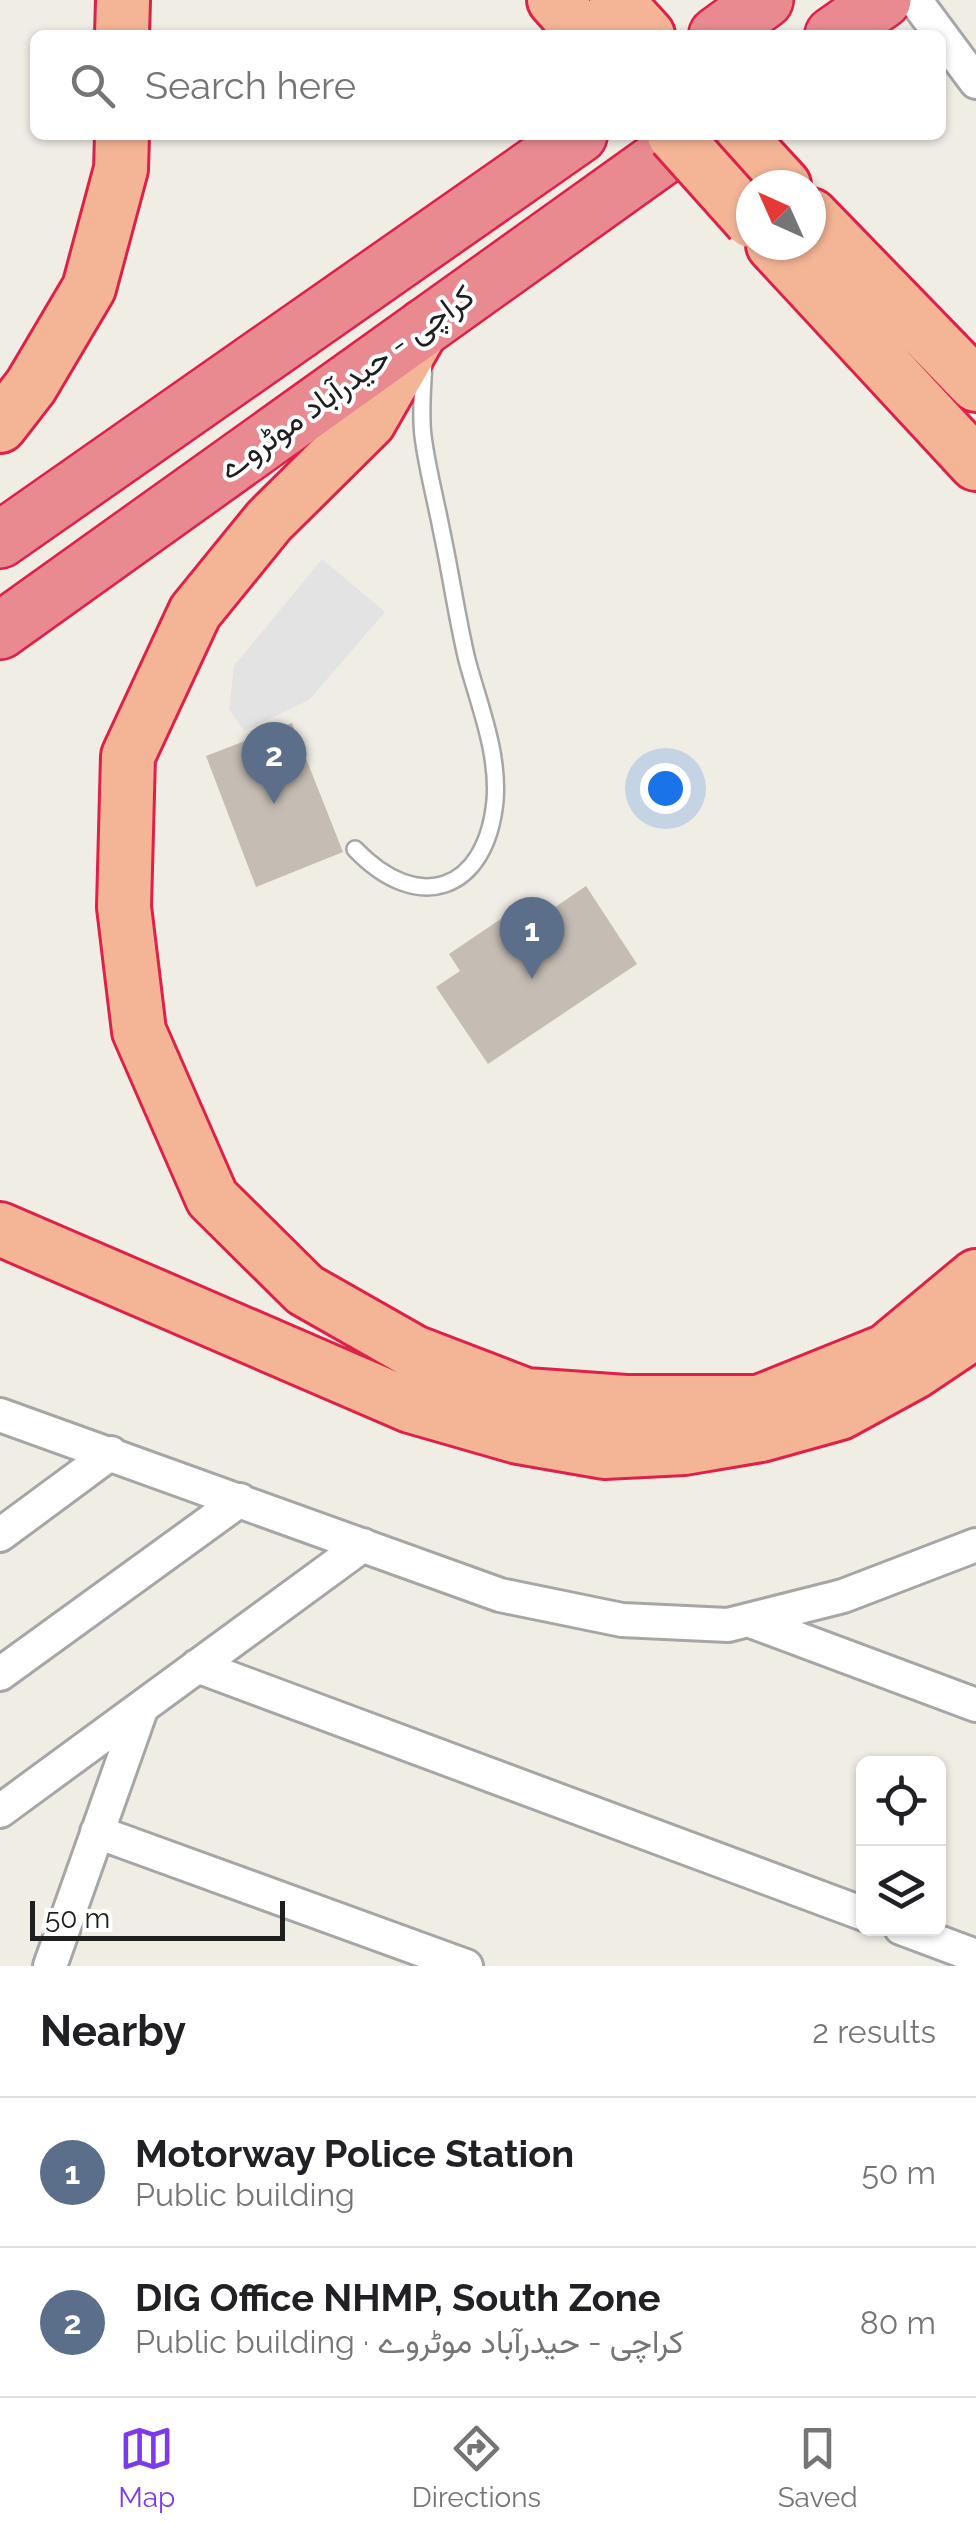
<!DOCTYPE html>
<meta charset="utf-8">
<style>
:root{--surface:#fff;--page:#f6f6f6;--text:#202124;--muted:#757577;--line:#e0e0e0;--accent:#7c3aed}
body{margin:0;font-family:Raleway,Vazirmatn,sans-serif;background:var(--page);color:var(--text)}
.controls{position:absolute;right:30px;bottom:30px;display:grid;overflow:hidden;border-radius:15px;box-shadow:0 2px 8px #0004}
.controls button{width:90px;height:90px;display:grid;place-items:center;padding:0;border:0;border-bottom:2px solid var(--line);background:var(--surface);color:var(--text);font:50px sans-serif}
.compass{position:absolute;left:736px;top:170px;width:90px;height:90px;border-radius:50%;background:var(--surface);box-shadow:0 2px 8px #0004;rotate:315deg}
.scale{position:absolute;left:30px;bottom:25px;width:255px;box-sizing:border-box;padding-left:10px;border:5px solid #1f1f1f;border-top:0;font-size:28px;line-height:35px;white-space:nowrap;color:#1f1f1f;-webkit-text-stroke:8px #fff;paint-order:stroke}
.you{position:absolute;left:665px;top:788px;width:35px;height:35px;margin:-25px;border:8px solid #fff;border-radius:50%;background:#1a73e8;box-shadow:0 0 0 15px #1a73e833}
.badge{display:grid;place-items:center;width:65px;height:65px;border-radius:50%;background:var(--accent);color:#fff;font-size:32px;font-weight:700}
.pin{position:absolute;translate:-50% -82px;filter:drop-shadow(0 2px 5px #0008)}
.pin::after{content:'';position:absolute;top:52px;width:35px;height:30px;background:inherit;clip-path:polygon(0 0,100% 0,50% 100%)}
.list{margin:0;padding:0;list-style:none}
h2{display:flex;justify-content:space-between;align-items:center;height:130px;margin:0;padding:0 40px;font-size:42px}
h2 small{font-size:32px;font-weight:400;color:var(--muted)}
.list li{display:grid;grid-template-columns:65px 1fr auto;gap:30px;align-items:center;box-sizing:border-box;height:150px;padding:0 40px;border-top:2px solid var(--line)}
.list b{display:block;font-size:38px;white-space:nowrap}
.list p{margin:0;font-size:32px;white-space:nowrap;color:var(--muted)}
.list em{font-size:32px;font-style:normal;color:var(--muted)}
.icon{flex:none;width:55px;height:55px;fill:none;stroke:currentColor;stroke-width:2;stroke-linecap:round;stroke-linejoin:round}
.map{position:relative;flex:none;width:976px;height:1966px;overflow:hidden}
.search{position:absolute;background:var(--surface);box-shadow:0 2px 8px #0004;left:30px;right:30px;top:30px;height:110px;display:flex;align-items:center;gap:25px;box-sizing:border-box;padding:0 35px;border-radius:15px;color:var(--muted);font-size:38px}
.sheet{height:430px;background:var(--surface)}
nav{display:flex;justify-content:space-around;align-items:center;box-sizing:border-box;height:140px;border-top:2px solid var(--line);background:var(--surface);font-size:28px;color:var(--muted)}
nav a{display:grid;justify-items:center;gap:5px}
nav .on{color:var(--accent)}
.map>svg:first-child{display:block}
</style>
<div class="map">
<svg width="976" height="1966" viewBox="0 0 976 1966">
<rect width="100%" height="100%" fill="#f0ede5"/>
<!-- parking -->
<path fill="#e3e3e3" d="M322,559L385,612L309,700L244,731L229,709L234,666Z"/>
<!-- building -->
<path fill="#c5bdb4" d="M292,723L343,852L256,887L206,756Z
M586,886L637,964L488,1064L436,987L460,971L449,954L520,906L532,923Z"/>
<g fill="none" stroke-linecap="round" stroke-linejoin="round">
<!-- service casing -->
<g stroke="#a6a6a6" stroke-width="20">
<path id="service" d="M355,849C418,915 486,892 495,801C499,753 479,705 467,660C457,618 451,575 442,533C436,501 427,468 423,436C420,411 423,385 424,360"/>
</g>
<!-- minor casing -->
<g stroke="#a6a6a6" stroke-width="38">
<path id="minor" d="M915,0L976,82
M0,1415L500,1595L622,1620L728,1625L843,1596L976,1545
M0,1535L111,1453
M748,1620L976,1705
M197,1666L864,1914
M0,1674L240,1500
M0,1811L363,1545
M97,1832L466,1966
M901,1928L976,1956
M50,1966L142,1707"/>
</g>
<!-- trunk casing -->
<g stroke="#df2048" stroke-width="58">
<path id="trunk" d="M554,0L585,35
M616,0L648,35
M122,35L123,0
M738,135L784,185
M811,215L976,385
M773,245L976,464
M424,326L369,422L269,521L195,612L128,756L124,907L139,1031L212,1198L305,1290L414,1352L526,1395L626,1402H759L886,1351L976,1276
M0,426L31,386L89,288L121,169L122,135
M0,1229L410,1406L518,1437L604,1452L684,1448L761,1435L840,1413L915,1372L976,1331"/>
</g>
<!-- motorway casing -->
<g stroke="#df2048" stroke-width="60">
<path id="motorway" d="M717,35L765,0
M833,35L883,0
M0,540L579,135
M0,631L693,135"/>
</g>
<!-- service -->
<use href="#service" stroke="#fff" stroke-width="15"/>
<!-- minor -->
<use href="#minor" stroke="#fff" stroke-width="32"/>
<!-- trunk -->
<use href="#trunk" stroke="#f4b596" stroke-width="52"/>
<!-- motorway -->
<use href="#motorway" stroke="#e98a90" stroke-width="55"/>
<!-- trunk-bridge casing -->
<g stroke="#df2048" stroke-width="58" stroke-linecap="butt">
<path id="trunk-bridge" d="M674,135L751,221"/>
</g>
<!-- trunk-bridge -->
<use href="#trunk-bridge" stroke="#f4b596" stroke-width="52"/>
</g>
<g text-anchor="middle" stroke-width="8" stroke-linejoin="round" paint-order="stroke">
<!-- street labels -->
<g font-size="32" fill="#1f1f1f" stroke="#fff">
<text transform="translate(346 382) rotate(-36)" y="11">کراچی - حیدرآباد موٹروے</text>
</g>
</g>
</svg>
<div class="controls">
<button><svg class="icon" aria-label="locate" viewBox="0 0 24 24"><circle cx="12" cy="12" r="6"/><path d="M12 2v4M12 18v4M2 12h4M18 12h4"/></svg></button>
<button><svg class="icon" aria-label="layers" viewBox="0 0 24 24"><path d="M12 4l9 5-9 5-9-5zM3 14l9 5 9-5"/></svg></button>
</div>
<svg class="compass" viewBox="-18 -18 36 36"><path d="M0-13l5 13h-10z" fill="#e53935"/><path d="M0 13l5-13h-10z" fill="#757577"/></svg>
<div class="scale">50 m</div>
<div class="you"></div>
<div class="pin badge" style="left:532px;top:979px;background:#5c6f8a">1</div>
<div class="pin badge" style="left:274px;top:804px;background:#5c6f8a">2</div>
<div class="search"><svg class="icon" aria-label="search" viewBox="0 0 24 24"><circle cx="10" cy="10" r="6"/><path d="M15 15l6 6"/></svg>Search here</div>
</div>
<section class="sheet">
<h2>Nearby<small>2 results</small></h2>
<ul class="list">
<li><span class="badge" style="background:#5c6f8a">1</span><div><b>Motorway Police Station</b><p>Public building</p></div><em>50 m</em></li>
<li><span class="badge" style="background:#5c6f8a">2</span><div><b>DIG Office NHMP, South Zone</b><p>Public building · کراچی - حیدرآباد موٹروے</p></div><em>80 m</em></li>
</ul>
</section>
<nav>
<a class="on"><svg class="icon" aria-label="map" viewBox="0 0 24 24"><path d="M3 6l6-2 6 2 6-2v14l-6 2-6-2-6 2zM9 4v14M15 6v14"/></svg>Map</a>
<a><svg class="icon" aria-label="directions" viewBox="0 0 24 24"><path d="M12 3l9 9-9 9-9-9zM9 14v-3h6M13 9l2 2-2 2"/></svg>Directions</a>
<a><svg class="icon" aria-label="saved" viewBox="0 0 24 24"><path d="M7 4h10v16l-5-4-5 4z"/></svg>Saved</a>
</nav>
